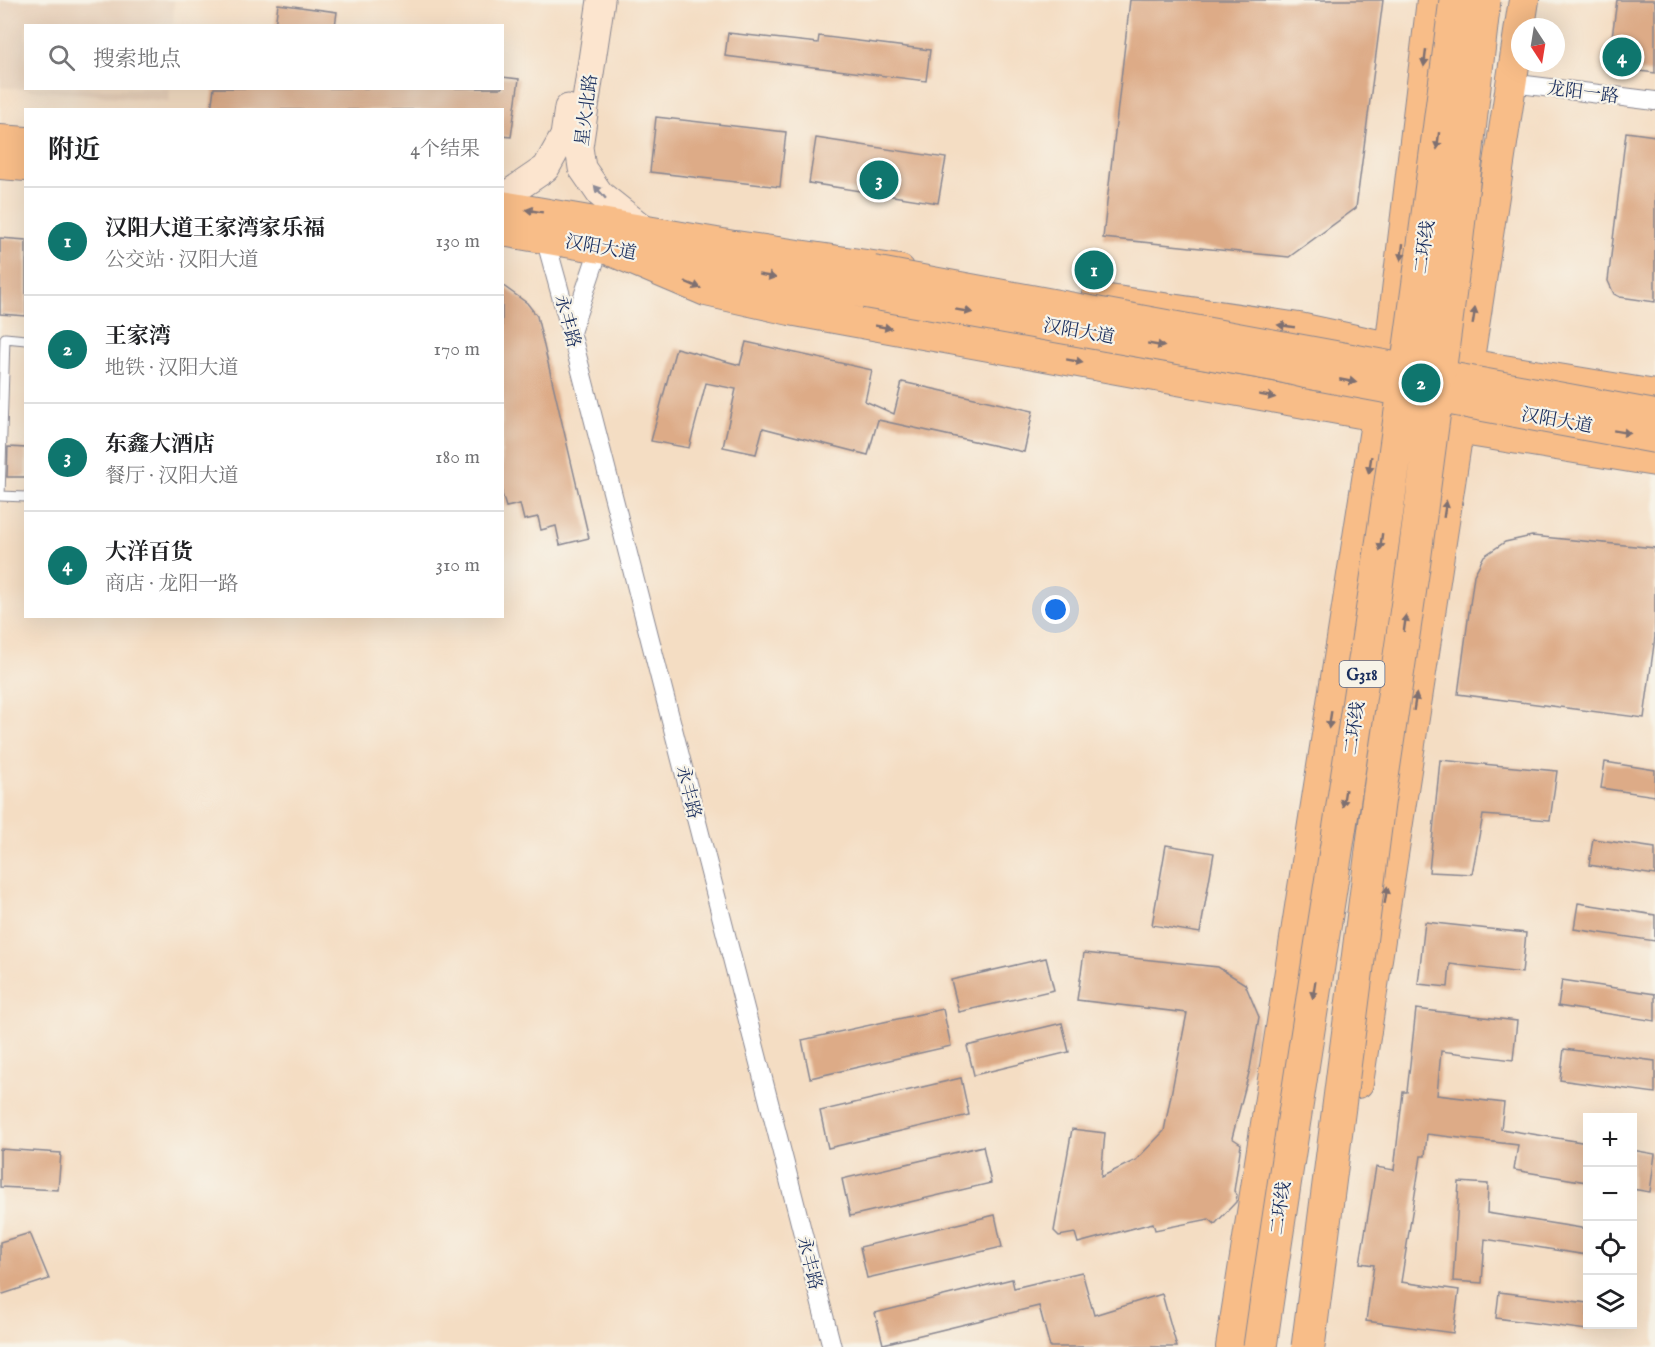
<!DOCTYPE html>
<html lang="zh">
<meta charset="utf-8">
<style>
:root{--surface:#fff;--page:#f2f2f2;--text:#202124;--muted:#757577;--line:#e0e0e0;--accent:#0f766e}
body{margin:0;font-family:"IM FELL English","Noto Serif SC",serif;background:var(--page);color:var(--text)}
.controls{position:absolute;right:18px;bottom:18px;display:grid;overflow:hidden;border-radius:0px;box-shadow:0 6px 24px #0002}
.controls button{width:54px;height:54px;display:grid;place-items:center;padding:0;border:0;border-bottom:2px solid var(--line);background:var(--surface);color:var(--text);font:30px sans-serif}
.compass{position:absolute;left:1511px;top:18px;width:54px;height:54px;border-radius:50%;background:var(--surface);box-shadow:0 6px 24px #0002;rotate:168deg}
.you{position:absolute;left:1056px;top:610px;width:21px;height:21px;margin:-15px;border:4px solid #fff;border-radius:50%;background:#1a73e8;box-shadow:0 0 0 9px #1a73e833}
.badge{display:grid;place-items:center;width:39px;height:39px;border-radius:50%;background:var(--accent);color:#fff;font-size:20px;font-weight:700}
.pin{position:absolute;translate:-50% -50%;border:3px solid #fff;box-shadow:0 2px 6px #0006}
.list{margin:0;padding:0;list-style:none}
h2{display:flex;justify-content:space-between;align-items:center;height:78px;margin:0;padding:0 24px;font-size:26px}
h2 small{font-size:20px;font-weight:400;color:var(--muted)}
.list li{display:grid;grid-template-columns:39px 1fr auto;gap:18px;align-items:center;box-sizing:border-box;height:108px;padding:0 24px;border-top:2px solid var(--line)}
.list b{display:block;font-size:22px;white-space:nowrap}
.list p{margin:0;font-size:20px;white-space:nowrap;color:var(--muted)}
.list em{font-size:20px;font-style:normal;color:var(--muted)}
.icon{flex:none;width:33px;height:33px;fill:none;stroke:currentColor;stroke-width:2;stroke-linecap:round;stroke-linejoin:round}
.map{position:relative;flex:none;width:1655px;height:1347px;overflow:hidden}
.search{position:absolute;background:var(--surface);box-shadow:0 6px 24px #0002;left:24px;top:24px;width:480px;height:66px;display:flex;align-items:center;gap:15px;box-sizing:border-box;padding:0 21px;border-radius:0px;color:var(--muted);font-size:22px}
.panel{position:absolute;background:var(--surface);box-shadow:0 6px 24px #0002;left:24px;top:108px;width:480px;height:510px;border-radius:0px}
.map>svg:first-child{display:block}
</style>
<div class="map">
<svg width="1655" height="1347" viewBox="0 0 1655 1347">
<rect width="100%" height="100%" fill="#f7f3e8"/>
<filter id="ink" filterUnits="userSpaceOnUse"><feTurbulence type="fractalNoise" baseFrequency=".0167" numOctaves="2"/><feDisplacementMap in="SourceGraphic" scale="12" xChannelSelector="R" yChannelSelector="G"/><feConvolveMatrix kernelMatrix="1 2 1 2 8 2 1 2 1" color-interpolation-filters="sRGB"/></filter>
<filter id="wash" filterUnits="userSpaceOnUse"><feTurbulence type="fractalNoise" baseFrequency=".008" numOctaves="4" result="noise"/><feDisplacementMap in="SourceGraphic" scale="24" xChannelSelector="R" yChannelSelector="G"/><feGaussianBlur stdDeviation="1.35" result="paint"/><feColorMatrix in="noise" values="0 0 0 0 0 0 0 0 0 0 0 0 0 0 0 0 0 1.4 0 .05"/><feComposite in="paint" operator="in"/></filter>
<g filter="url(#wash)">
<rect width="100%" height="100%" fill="#f4ddc3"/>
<!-- built -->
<path fill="#e7cfb8" d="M0,0H174L173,25L26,26V88L170,89L169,101L0,87Z"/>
<g id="blocks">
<!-- building -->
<path fill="#ddab87" d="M1130,0H1383L1356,208L1289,257L1103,238Z
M1617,0H1655V73L1608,67Z
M278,4L337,12L335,26H275Z
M728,33L818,43L819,36L930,50L926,81L725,56Z
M502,77L519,79L511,137L502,136V110H211L214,88H502Z
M656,117L786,132L780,187L650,172Z
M1626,132L1655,136V302L1620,297L1614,294L1608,281Z
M816,138L946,158L938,203L809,183Z
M0,238L26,240V316L0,314Z
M502,285L527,303L537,316L589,538L560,545L556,526L541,530L538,517L524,520L520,504L506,507L502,494Z
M746,342L872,370L865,401L894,414L902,382L1033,411L1024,452L878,420L868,455L763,428L756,454L723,447L736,389L706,383L689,448L651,441L676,348L740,365Z
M8,447L26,448V477H7Z
M1532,536L1655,548V637L1644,718L1458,694L1474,575L1484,556L1505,542Z
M1440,760L1557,771L1550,820L1483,815L1472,874L1429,872Z
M1605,762L1655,770V796L1601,788Z
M1593,839L1655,848V875L1589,865Z
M1166,845L1214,853L1200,933L1152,925Z
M1578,903L1655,915V941L1574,929Z
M1425,922L1526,933L1522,973L1450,964L1448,987L1418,984Z
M1084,953L1218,967L1245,984L1259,1017L1250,1069L1232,1138L1241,1144L1234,1191L1237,1195L1236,1202L1215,1224L1209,1219L1155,1230L1153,1223L1078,1243L1075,1233L1059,1236L1054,1231L1072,1129L1105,1133L1101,1177L1136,1160L1164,1131L1187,1013L1077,1000Z
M1046,958L1054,990L959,1012L951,980Z
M1562,980L1655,994V1021L1558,1006Z
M943,1009L951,1046L810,1078L802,1040Z
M1416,1009L1517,1021L1513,1060L1441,1051L1437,1095L1504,1103L1501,1129L1587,1143V1182L1514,1170L1518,1145L1427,1134L1425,1156H1421L1401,1282L1459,1290L1453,1333L1366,1321L1374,1265L1360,1263L1376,1167L1394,1170L1403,1092H1407Z
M1062,1023L1069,1052L974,1075L967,1046Z
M1564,1049L1655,1061V1093L1560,1080Z
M961,1078L969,1115L828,1148L820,1111Z
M983,1146L991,1183L850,1216L842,1179Z
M0,1149L61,1153L58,1190L0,1187Z
M1632,1150L1655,1154L1650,1192L1632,1189Z
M1459,1182L1488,1184L1487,1213L1587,1229V1255L1485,1239L1482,1283L1453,1281Z
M995,1215L1002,1247L867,1278L860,1247Z
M30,1233L49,1279L0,1295V1242Z
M1082,1272L1094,1315L1162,1294L1177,1347H1050L1039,1306L883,1344L875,1313L1012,1279L1014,1288Z
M1499,1292L1587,1303V1330L1496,1318Z"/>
</g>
</g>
<g filter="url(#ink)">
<use href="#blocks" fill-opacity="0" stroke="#888690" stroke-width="1.5"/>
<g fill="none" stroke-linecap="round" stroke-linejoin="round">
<!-- lane casing -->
<g stroke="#888690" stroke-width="11">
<path id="lane" d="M26,340L5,338L0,496L26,497"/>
</g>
<!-- street casing -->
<g stroke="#888690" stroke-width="20">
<path id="street" d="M1511,83L1655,101
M545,238L571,332L832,1347
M571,332L600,246"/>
</g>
<!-- secondary casing -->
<g stroke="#888690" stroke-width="29">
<path id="secondary" d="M601,0L579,147L582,168L600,194L644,229
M502,198L546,168L564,136L568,108"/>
</g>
<!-- primary casing -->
<g stroke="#888690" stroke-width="32">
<path id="primary" d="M0,140L26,142
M0,164L26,166
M502,206L757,250
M502,231L865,293
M600,246L706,291L790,310L1377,416L1655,461
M736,246L900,270
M1096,298L1299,328L1467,364L1655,395
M1358,1083L1524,0
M1231,1347L1377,416L1390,349L1432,0"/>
</g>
<!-- lane -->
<use href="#lane" stroke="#fff" stroke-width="9"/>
<!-- street -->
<use href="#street" stroke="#fff" stroke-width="18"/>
<!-- secondary -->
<use href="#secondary" stroke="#fce5cf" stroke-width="27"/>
<!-- primary -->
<use href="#primary" stroke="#f8bd88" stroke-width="30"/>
<!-- primary-bridge casing -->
<g stroke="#888690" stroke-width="32" stroke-linecap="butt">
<path id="primary-bridge" d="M873,271L1655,415
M865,293L1280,367L1305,373L1655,438"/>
</g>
<!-- highway-bridge casing -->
<g stroke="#888690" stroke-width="35" stroke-linecap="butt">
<path id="highway-bridge" d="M1260,1347C1286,1164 1316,982 1344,799C1385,533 1422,267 1456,0
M1308,1347L1378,804L1414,561L1455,253L1484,0"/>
</g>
<!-- primary-bridge -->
<use href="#primary-bridge" stroke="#f8bd88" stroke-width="30"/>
<!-- highway-bridge -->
<use href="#highway-bridge" stroke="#f8bd88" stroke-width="33"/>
</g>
<!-- one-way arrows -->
<defs><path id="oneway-solid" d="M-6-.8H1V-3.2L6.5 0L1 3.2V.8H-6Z" transform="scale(1.5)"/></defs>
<g fill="#7e6f71">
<use href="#oneway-solid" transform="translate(1425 58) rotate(97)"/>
<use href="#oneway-solid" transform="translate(1438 141) rotate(97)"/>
<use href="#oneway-solid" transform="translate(534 211) rotate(-171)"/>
<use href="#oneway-solid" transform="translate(1402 252) rotate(97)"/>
<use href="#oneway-solid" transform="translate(767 276) rotate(10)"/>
<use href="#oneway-solid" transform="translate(693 285) rotate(23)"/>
<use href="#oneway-solid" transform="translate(964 311) rotate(10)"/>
<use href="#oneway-solid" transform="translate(1474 316) rotate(-81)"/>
<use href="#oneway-solid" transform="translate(1286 326) rotate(-172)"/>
<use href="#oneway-solid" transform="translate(883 327) rotate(10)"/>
<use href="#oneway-solid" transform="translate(1156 345) rotate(10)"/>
<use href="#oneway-solid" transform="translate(1075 361) rotate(10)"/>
<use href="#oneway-solid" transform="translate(1348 381) rotate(11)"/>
<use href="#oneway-solid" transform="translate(1267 396) rotate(10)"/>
<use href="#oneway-solid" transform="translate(1622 432) rotate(10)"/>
<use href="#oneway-solid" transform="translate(1370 465) rotate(99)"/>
<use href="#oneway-solid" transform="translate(1445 509) rotate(-81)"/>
<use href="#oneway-solid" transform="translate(1381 542) rotate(98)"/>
<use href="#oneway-solid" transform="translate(1405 623) rotate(-82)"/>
<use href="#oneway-solid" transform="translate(1415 702) rotate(-81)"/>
<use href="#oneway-solid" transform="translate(1330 720) rotate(99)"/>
<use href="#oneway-solid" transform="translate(1344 798) rotate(99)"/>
<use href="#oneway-solid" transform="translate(1386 895) rotate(-81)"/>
<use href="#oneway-solid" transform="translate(1314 990) rotate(99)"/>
</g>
<use fill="#8c8a96" href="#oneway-solid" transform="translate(600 192) rotate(-131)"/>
</g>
<g text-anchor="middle" stroke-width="4.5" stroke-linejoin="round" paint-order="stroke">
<!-- shield labels -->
<rect fill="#f7f3e8" stroke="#5d6a87" stroke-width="1.5" x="1339.5" y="661" width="45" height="26" rx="4.5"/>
<g font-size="16" font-weight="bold" fill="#1b2f5e">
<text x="1362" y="680">G318</text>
</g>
<!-- street labels -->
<g font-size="18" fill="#1b2f5e" stroke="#f7f3e8">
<text transform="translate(1583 92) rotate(7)" y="6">龙阳一路</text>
<text transform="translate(586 110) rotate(-83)" y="6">星火北路</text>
<text transform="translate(601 247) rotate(10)" y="6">汉阳大道</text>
<text transform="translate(1424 247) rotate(-82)" y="6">二环线</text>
<text transform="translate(568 321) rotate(75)" y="6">永丰路</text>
<text transform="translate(1079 331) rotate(10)" y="6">汉阳大道</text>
<text transform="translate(1557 420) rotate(10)" y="6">汉阳大道</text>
<text transform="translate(1354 728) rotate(-82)" y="6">二环线</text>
<text transform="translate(689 792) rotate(76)" y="6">永丰路</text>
<text transform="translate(1280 1208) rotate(-82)" y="6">二环线</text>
<text transform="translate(810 1263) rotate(76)" y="6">永丰路</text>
</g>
</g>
</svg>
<div class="controls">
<button>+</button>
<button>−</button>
<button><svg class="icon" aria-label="locate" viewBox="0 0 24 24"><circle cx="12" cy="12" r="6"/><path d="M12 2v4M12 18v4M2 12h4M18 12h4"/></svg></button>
<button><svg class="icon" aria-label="layers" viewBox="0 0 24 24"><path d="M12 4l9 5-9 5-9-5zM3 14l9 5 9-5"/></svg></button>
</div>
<svg class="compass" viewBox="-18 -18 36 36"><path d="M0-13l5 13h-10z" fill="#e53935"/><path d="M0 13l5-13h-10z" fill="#757577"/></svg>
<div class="you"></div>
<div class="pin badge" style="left:1094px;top:270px">1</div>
<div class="pin badge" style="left:1421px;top:383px">2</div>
<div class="pin badge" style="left:879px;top:180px">3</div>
<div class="pin badge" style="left:1622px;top:57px">4</div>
<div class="search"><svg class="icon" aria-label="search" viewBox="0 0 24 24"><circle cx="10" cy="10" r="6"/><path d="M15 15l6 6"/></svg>搜索地点</div>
<section class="panel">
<h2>附近<small>4个结果</small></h2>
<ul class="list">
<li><span class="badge">1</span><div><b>汉阳大道王家湾家乐福</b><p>公交站 · 汉阳大道</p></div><em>130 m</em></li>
<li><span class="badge">2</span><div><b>王家湾</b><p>地铁 · 汉阳大道</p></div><em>170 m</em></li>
<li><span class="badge">3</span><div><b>东鑫大酒店</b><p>餐厅 · 汉阳大道</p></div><em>180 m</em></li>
<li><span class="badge">4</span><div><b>大洋百货</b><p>商店 · 龙阳一路</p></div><em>310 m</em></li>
</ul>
</section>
</div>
